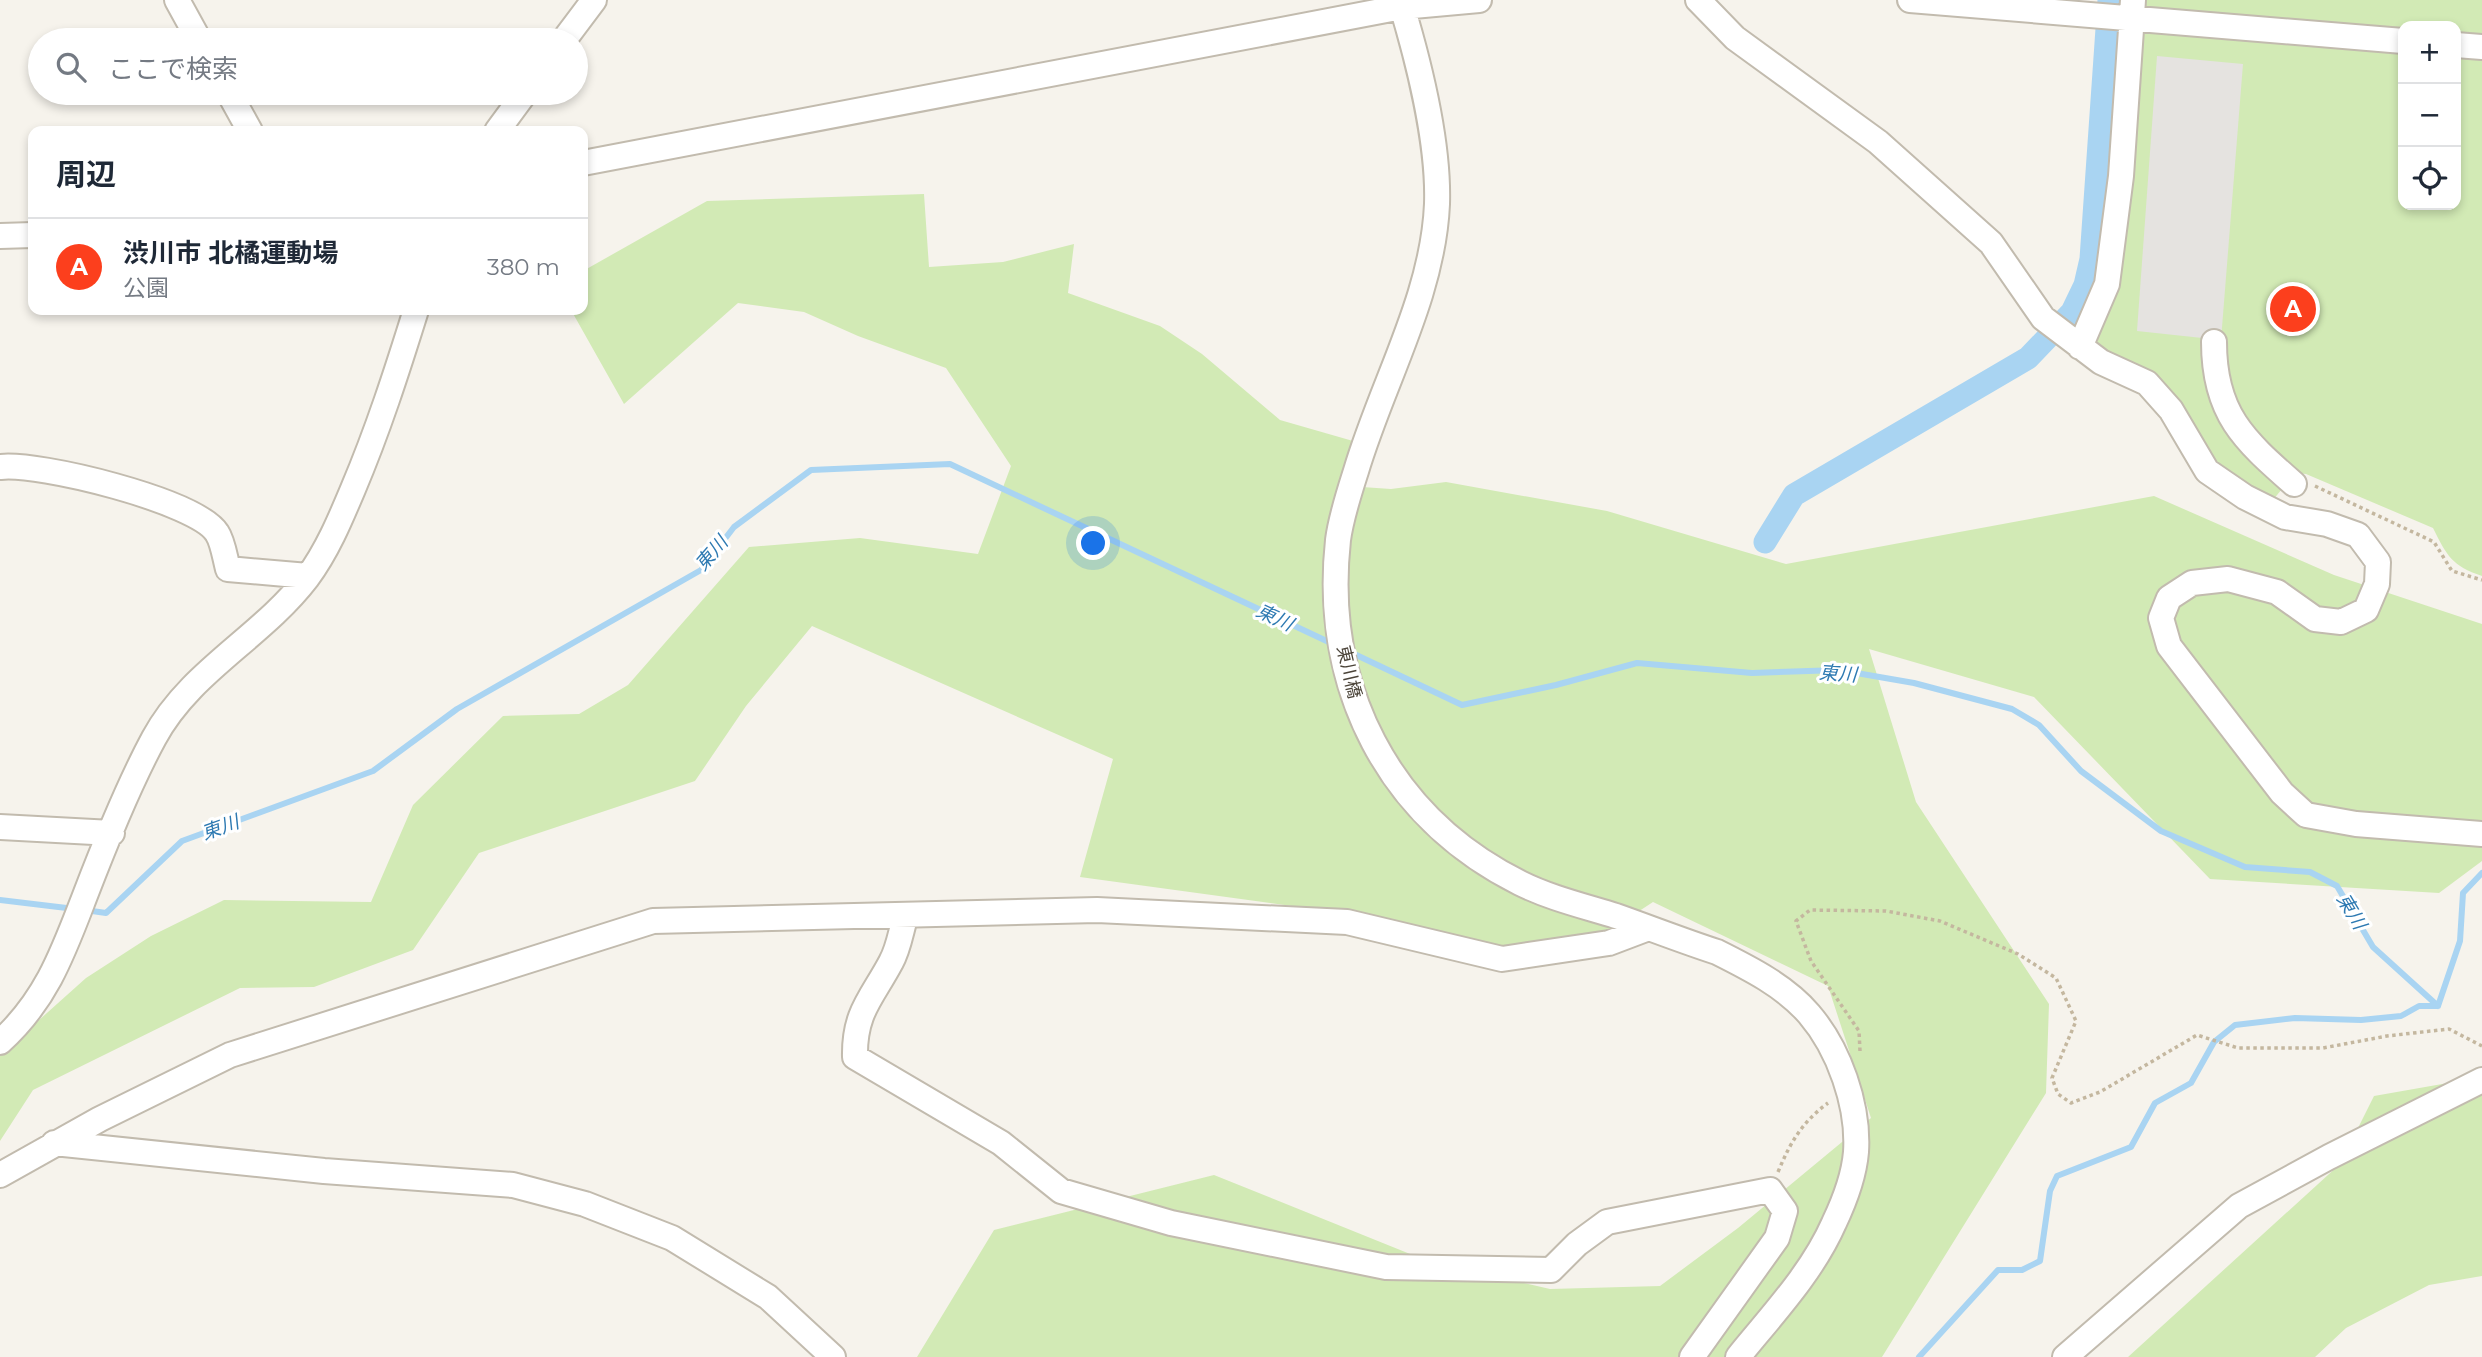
<!DOCTYPE html>
<html lang="ja">
<meta charset="utf-8">
<style>
:root{--surface:#fff;--page:#f2f2f3;--text:#1f2937;--muted:#747a83;--line:#e0e1e3;--accent:#fc3f1d}
body{margin:0;font-family:Montserrat,"Noto Sans JP",sans-serif;background:var(--page);color:var(--text)}
.controls{position:absolute;right:21px;top:21px;display:grid;overflow:hidden;border-radius:14px;box-shadow:0 4px 10px #0003}
.controls button{width:63px;height:63px;display:grid;place-items:center;padding:0;border:0;border-bottom:2px solid var(--line);background:var(--surface);color:var(--text);font:35px sans-serif}
.you{position:absolute;left:1094px;top:544px;width:24px;height:24px;margin:-18px;border:5px solid #fff;border-radius:50%;background:#1a73e8;box-shadow:0 0 0 10px #1a73e833}
.badge{display:grid;place-items:center;width:46px;height:46px;border-radius:50%;background:var(--accent);color:#fff;font-size:23px;font-weight:700}
.pin{position:absolute;translate:-50% -50%;border:4px solid #fff;box-shadow:0 2px 7px #0006}
.list{margin:0;padding:0;list-style:none}
h2{display:flex;justify-content:space-between;align-items:center;height:91px;margin:0;padding:0 28px;font-size:30px}
h2 small{font-size:23px;font-weight:400;color:var(--muted)}
.list li{display:grid;grid-template-columns:46px 1fr auto;gap:21px;align-items:center;box-sizing:border-box;height:98px;padding:0 28px;border-top:2px solid var(--line)}
.list b{display:block;font-size:26px;white-space:nowrap}
.list p{margin:0;font-size:23px;white-space:nowrap;color:var(--muted)}
.list em{font-size:23px;font-style:normal;color:var(--muted)}
.icon{flex:none;width:38px;height:38px;fill:none;stroke:currentColor;stroke-width:2;stroke-linecap:round;stroke-linejoin:round}
.map{position:relative;flex:none;width:2482px;height:1357px;overflow:hidden}
.search{position:absolute;background:var(--surface);box-shadow:0 4px 10px #0003;left:28px;top:28px;width:560px;height:77px;display:flex;align-items:center;gap:18px;box-sizing:border-box;padding:0 24px;border-radius:38px;color:var(--muted);font-size:26px}
.panel{position:absolute;background:var(--surface);box-shadow:0 4px 10px #0003;left:28px;top:126px;width:560px;height:189px;border-radius:14px}
.map>svg:first-child{display:block}
</style>
<div class="map">
<svg width="2482" height="1357" viewBox="0 0 2482 1357">
<rect width="100%" height="100%" fill="#f6f3ec"/>
<!-- green -->
<path fill="#d2eab5" fill-rule="evenodd" d="M2140,0H2482V576C2452,566 2447,556 2433,528L2306,474L2295,473L2273,500L2208,463L2182,414L2097,350L2090,339ZM2403,26H2456V205H2403Z
M924,194L929,267L1003,262L1074,244L1068,293L1160,326L1202,354L1280,420L1353,441L1325,539L1336,541L1362,487L1391,489L1446,482L1607,511L1786,564L2154,496L2334,575L2482,624V861L2439,893L2210,879L2034,697L1869,649L1916,802L2049,1004L2046,1093L1882,1357H917L994,1230L1214,1175L1425,1260L1550,1289L1660,1286L1738,1228L1871,1118L1828,986L1653,902L1592,942L1503,953L1351,914L1080,877L1113,759L812,626L746,706L695,781L479,853L413,950L314,987L240,988L33,1090L0,1141V1055L86,978L151,936L224,900L371,902L413,805L503,716L579,714L628,685L749,547L860,538L978,554L1011,466L946,368L858,336L804,312L738,303L624,404L571,310H583V271L707,201Z
M2482,1077V1276L2429,1285L2346,1328L2315,1357H2128L2340,1164L2374,1096Z"/>
<!-- parking -->
<path fill="#e5e3e0" d="M2157,56L2243,64L2221,340L2137,331Z"/>
<g fill="none" stroke-linecap="round" stroke-linejoin="round">
<!-- stream -->
<path stroke="#a9d4f2" stroke-width="6" d="M1350,652L1462,705L1556,685L1637,663L1752,673L1839,670L1914,683L2012,709L2039,725L2081,771L2161,831L2245,867L2310,872L2337,886L2373,947L2438,1006
M0,900L75,909
M85,910L106,913L182,841L373,771L457,709L701,570L734,527L811,470L950,464L1333,644
M2438,1006L2460,941L2463,893L2482,873
M1919,1357L1998,1270H2022L2040,1261L2050,1191L2057,1176L2131,1147L2155,1103L2191,1083L2214,1042L2235,1025L2295,1018L2361,1020L2401,1016L2419,1006H2438"/>
<!-- canal -->
<path stroke="#a9d4f2" stroke-width="23" d="M1765,542L1794,495L2028,358L2072,312L2085,285L2091,259L2109,0"/>
<!-- minor casing -->
<g stroke="#c2bbae" stroke-width="28">
<path id="minor" d="M177,0L199,40
M1400,0C1418,59 1439,143 1437,204C1433,297 1382,383 1356,471C1349,493 1341,517 1338,540C1322,687 1388,817 1520,883C1550,898 1584,906 1616,916C1650,928 1683,941 1717,952C1749,968 1785,986 1809,1014C1839,1049 1859,1105 1856,1152C1854,1176 1844,1202 1834,1223C1812,1273 1772,1315 1738,1357
M1698,0L1735,38L1878,142L1991,243L2043,318L2101,362L2147,383L2171,410L2207,471L2245,497L2285,517L2327,524L2358,535L2378,562L2377,584L2366,610L2341,622L2315,619L2277,592L2228,579L2192,583L2169,598L2161,618L2169,646L2282,793L2306,815L2356,824L2482,834
M1910,0L2403,41
M564,40L594,0
M2456,45L2482,47
M229,93L250,131
M497,131L525,93
M583,163L1402,7L1479,0
M0,236L33,235
M2214,342C2214,414 2244,440 2294,484
M2080,347L2107,284L2121,176L2133,0
M0,467C38,462 197,501 217,533C223,542 225,558 228,569L308,576
M0,827L112,833
M906,915C901,930 899,948 891,962C872,998 854,1012 855,1057L1001,1143L1061,1191L1171,1223L1386,1267L1551,1270L1577,1244L1607,1222L1770,1190L1785,1211L1777,1238L1692,1357
M0,1042C47,1000 64,950 86,893C106,841 128,786 154,738C190,671 261,638 307,578C327,551 340,520 353,489C378,430 397,371 416,310
M54,1143L324,1171L513,1185L585,1204L672,1238L768,1297L833,1357
M0,1175L100,1119L230,1055L653,921L1097,910L1347,922L1502,959L1609,943L1646,929
M2065,1357L2239,1206L2329,1157L2482,1080"/>
</g>
<!-- path -->
<path stroke="#c4b79f" stroke-width="3.5" stroke-dasharray="3.5 3.5" stroke-linecap="butt" d="M2315,486L2434,542L2452,571L2482,580
M1860,1051L1859,1031L1811,961L1796,921L1810,910L1886,911L1940,921L2018,954L2056,978L2076,1021L2052,1078L2058,1094L2071,1103L2100,1092L2197,1035L2238,1048H2323L2387,1036L2449,1029L2482,1046
M1778,1172C1790,1143 1802,1122 1828,1103"/>
<!-- minor -->
<use href="#minor" stroke="#fff" stroke-width="24"/>
</g>
<g text-anchor="middle" stroke-width="6" stroke-linejoin="round" paint-order="stroke">
<!-- street labels -->
<g font-size="18" fill="#4b4439" stroke="#fff">
<text transform="translate(1349 672) rotate(77)" y="6">東川橋</text>
</g>
<!-- water labels -->
<g font-size="19" font-style="italic" fill="#2e7ab2" stroke="#fff">
<text transform="translate(711 553) rotate(-49)" y="7">東川</text>
<text transform="translate(1275 617) rotate(25)" y="7">東川</text>
<text transform="translate(1838 673) rotate(4)" y="7">東川</text>
<text transform="translate(220 827) rotate(-20)" y="7">東川</text>
<text transform="translate(2352 911) rotate(59)" y="7">東川</text>
</g>
</g>
</svg>
<div class="controls">
<button>+</button>
<button>−</button>
<button><svg class="icon" aria-label="locate" viewBox="0 0 24 24"><circle cx="12" cy="12" r="6"/><path d="M12 2v4M12 18v4M2 12h4M18 12h4"/></svg></button>
</div>
<div class="you"></div>
<div class="pin badge" style="left:2293px;top:309px">A</div>
<div class="search"><svg class="icon" aria-label="search" viewBox="0 0 24 24"><circle cx="10" cy="10" r="6"/><path d="M15 15l6 6"/></svg>ここで検索</div>
<section class="panel">
<h2>周辺<small></small></h2>
<ul class="list">
<li><span class="badge">A</span><div><b>渋川市 北橘運動場</b><p>公園</p></div><em>380 m</em></li>
</ul>
</section>
</div>
